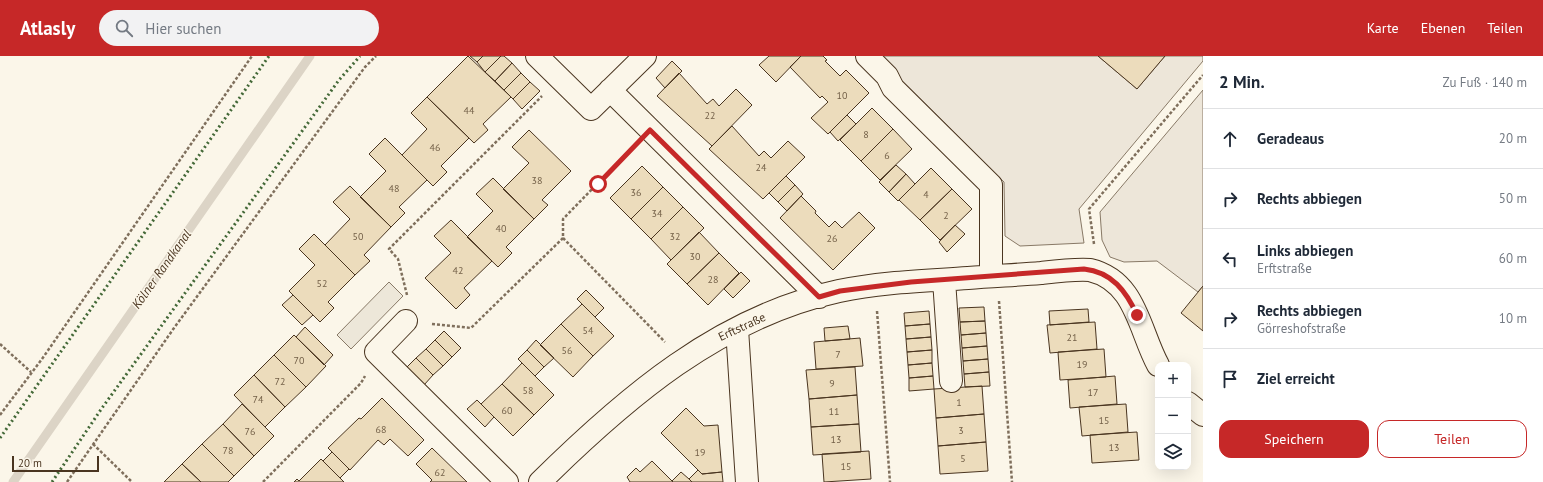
<!DOCTYPE html>
<html lang="de">
<meta charset="utf-8">
<style>
:root{--surface:#fff;--page:#f2f2f3;--text:#1f2937;--muted:#747a83;--line:#e0e1e3;--accent:#c62828}
body{margin:0;font-family:"PT Sans",sans-serif;background:var(--page);color:var(--text)}
.controls{position:absolute;right:12px;bottom:12px;display:grid;overflow:hidden;border-radius:8px;box-shadow:0 4px 16px #0002}
.controls button{width:36px;height:36px;display:grid;place-items:center;padding:0;border:0;border-bottom:1px solid var(--line);background:var(--surface);color:var(--text);font:20px sans-serif}
.scale{position:absolute;left:12px;bottom:10px;width:87px;box-sizing:border-box;padding-left:4px;border:2px solid #4a3520;border-top:0;font-size:11px;line-height:14px;white-space:nowrap;color:#4a3520;-webkit-text-stroke:3px #fbf6e9;paint-order:stroke}
.stop{position:absolute;width:12px;height:12px;margin:-9px;border:3px solid #c62828;border-radius:50%;background:#fff}
.stop.end{background:#c62828;border-color:#fff;box-shadow:0 1px 4px #0008}
.list{margin:0;padding:0;list-style:none}
h2{display:flex;justify-content:space-between;align-items:center;height:52px;margin:0;padding:0 16px;font-size:17px}
h2 small{font-size:13px;font-weight:400;color:var(--muted)}
.list li{display:grid;grid-template-columns:26px 1fr auto;gap:12px;align-items:center;box-sizing:border-box;height:60px;padding:0 16px;border-top:1px solid var(--line)}
.list b{display:block;font-size:15px;white-space:nowrap}
.list p{margin:0;font-size:13px;white-space:nowrap;color:var(--muted)}
.list em{font-size:13px;font-style:normal;color:var(--muted)}
.actions{display:flex;gap:8px;padding:12px 16px}
.actions a{flex:1;padding:9px 0;border:1px solid var(--accent);border-radius:12px;text-align:center;font-size:14px;color:var(--accent)}
.actions .main{background:var(--accent);color:#fff}
.icon{flex:none;width:22px;height:22px;fill:none;stroke:currentColor;stroke-width:2;stroke-linecap:round;stroke-linejoin:round}
.map{position:relative;flex:none;width:1203px;height:426px;overflow:hidden}
header{display:flex;align-items:center;gap:24px;box-sizing:border-box;height:56px;padding:0 20px;background:var(--accent);color:#fff}
header strong{font-size:19px}
nav{display:flex;gap:22px;margin-inline-start:auto;font-size:14px}
.search{width:280px;height:36px;background:var(--page);display:flex;align-items:center;gap:10px;box-sizing:border-box;padding:0 14px;border-radius:22px;color:var(--muted);font-size:15px}
main{display:flex}
aside{flex:1;background:var(--surface)}
.map>svg:first-child{display:block}
</style>
<header>
<strong>Atlasly</strong>
<div class="search"><svg class="icon" aria-label="search" viewBox="0 0 24 24"><circle cx="10" cy="10" r="6"/><path d="M15 15l6 6"/></svg>Hier suchen</div>
<nav><a>Karte</a><a>Ebenen</a><a>Teilen</a></nav>
</header>
<main>
<div class="map">
<svg width="1203" height="426" viewBox="0 0 1203 426">
<rect width="100%" height="100%" fill="#fbf6e9"/>
<!-- green -->
<path fill="#ede6d9" stroke="#887966" d="M877,0H1098L1137,33L1165,0H1203V5L1079,153L1084,187L1020,190L1005,180L1004,126Z
M1203,34V230L1198,236L1157,205L1124,206L1110,201L1102,184L1100,156Z"/>
<!-- parking -->
<path fill="#ede7d9" stroke="#887966" d="M389,226L403,240L351,293L337,279Z"/>
<g fill="none" stroke-linecap="round" stroke-linejoin="round">
<!-- stream -->
<path stroke="#dcd4c6" stroke-width="9" d="M13,426L310,0"/>
</g>
<!-- building -->
<path fill="#ecdcbc" stroke="#4a3520" d="M468,0L511,41L483,68L488,74L474,87L427,41Z
M470,0H483L477,6Z
M483,0H501L485,16L477,6Z
M501,0H504L512,7L495,25L485,16Z
M769,0H801L776,26L759,9Z
M801,0H823L827,4L825,5L840,20L846,14L869,37L828,78L811,62L828,46L822,40L820,42L790,11Z
M1098,0H1165L1137,33Z
M672,5L682,15L665,32L656,22Z
M512,7L521,17L504,34L495,25Z
M521,17L530,26L513,43L504,34Z
M679,17L707,48L713,43L719,50L736,33L752,49L712,90L657,40Z
M530,26L540,35L522,53L513,43Z
M427,41L469,82L441,110L447,116L433,130L402,99L427,73L411,57Z
M872,52L893,73L861,105L840,84Z
M847,59L856,68L838,85L830,76Z
M732,70L759,100L764,95L771,102L788,85L805,101L763,143L709,93Z
M893,73L912,93L880,124L861,105Z
M529,74L571,115L542,144L548,149L534,163L503,133L529,107L512,91Z
M385,82L427,124L399,151L405,157L391,171L360,141L386,115L369,98Z
M896,109L906,118L889,136L879,126Z
M642,110L663,131L631,163L610,142Z
M931,112L952,133L920,164L899,144Z
M906,118L915,128L898,145L889,136Z
M786,120L795,129L778,146L769,137Z
M493,122L534,163L506,191L512,197L498,211L467,181L493,155L476,138Z
M795,129L803,138L787,155L778,146Z
M350,130L391,171L364,199L370,205L355,219L325,189L350,163L333,146Z
M663,131L683,151L651,183L631,163Z
M952,133L972,153L940,184L920,164Z
M801,140L816,155L815,157L829,171L835,165L842,172L859,156L875,172L833,214L780,162Z
M683,151L704,172L671,204L651,183Z
M451,164L492,205L464,232L470,239L456,253L425,222L451,197L434,180Z
M955,169L965,178L947,196L939,186Z
M699,176L719,197L687,228L667,208Z
M314,178L355,219L328,246L334,252L320,266L289,235L315,209L299,193Z
M719,197L739,217L708,249L687,228Z
M741,216L750,225L733,242L724,233Z
M1203,230V275L1181,257Z
M586,234L604,252L595,261L577,243Z
M293,239L313,259L302,269L282,249Z
M582,248L614,280L593,300L561,268Z
M984,251L985,265L960,266L959,252Z
M1088,253L1089,266L1050,269L1049,255Z
M929,255L930,268L905,270L904,257Z
M985,265L986,277L961,279L960,266Z
M1095,266L1097,293L1050,297L1047,269Z
M561,268L593,300L573,321L540,289Z
M930,268L931,281L906,283L905,270Z
M848,270L850,283L825,285L824,272Z
M305,271L333,299L324,309L296,281Z
M444,275L461,292L452,301L435,284Z
M986,277L987,290L962,292L961,279Z
M294,279L326,310L306,331L274,299Z
M931,281L932,294L907,296L906,283Z
M860,282L863,310L816,313L814,286Z
M435,284L452,301L443,310L426,293Z
M536,284L554,302L544,311L527,294Z
M987,290L988,303L963,305L962,292Z
M426,293L443,310L433,319L416,302Z
M1104,293L1106,321L1060,324L1058,296Z
M527,294L544,311L535,320L518,303Z
M932,294V307L908,309L907,296Z
M274,299L306,331L285,351L254,319Z
M416,302L433,319L424,329L407,311Z
M988,303L989,316L964,318L963,305Z
M522,307L554,339L534,359L502,328Z
M932,307L933,320L909,322L908,309Z
M855,311L857,339L809,343L806,314Z
M989,316L990,330L965,331L964,318Z
M254,319L285,351L265,371L234,339Z
M933,320L934,333L909,335V322Z
M1115,320L1117,348L1070,352L1068,324Z
M502,328L534,359L513,380L481,348Z
M982,330L984,358L936,362L934,333Z
M857,339L859,368L811,371L809,343Z
M382,342L424,384L408,400L390,383L384,389L378,384L350,414L328,392L359,362L361,363Z
M477,344L494,361L485,371L467,353Z
M242,348L274,380L254,400L223,368Z
M1126,348L1128,376L1082,380L1079,351Z
M686,352L704,370L718,369L722,416L702,418L661,377Z
M984,358L986,386L938,390L936,362Z
M223,368L254,400L234,420L202,388Z
M859,368L861,396L813,399L811,371Z
M1137,376L1139,404L1092,407L1090,379Z
M986,386L988,415L940,418L938,390Z
M202,388L234,420L228,426H201L182,408Z
M432,392L467,426H430L432,424L416,408Z
M869,395L871,423L824,426L822,398Z
M332,396L349,413L340,422L323,405Z
M321,403L344,426H294L297,423L299,425Z
M652,405L673,426H630L627,421L636,412L640,416Z
M182,408L201,426H164Z
M698,414L702,418L722,416L723,426H692L689,423Z
M681,416L689,423L692,426H673L672,425Z"/>
<g fill="none" stroke-linecap="round" stroke-linejoin="round">
<!-- minor casing -->
<g stroke="#4a3520" stroke-width="24">
<path id="minor" d="M537,0L591,53L645,0
M867,0L887,20L893,32L991,129V220
M610,34L819,241
M944,224L951,325
M406,265L376,296L507,426
M737,273L747,426
M1188,347L1203,359
M540,426C625,342 719,261 839,235C882,226 925,225 968,222C992,220 1017,219 1041,217C1058,215 1074,213 1090,214C1136,225 1139,274 1158,309"/>
</g>
<!-- path -->
<path stroke="#7f6f5c" stroke-width="2.5" stroke-dasharray="3 2" stroke-linecap="butt" d="M563,182L665,286
M1094,188L1089,153L1203,19
M407,239L398,203L389,193L542,40
M999,245L1012,426
M877,255L890,426
M432,268L471,272L563,182V163L632,92
M0,288L31,316
M0,359L42,303L252,0
M93,388L132,426
M67,426L174,272L365,11L376,0
M263,426L361,327L365,320"/>
<!-- minor -->
<use href="#minor" stroke="#fbf6e9" stroke-width="22"/>
<!-- hedge -->
<path stroke="#436837" stroke-width="3" stroke-dasharray="2 3" stroke-linecap="butt" d="M0,382L269,0
M52,426L102,352L339,24L360,0"/>
</g>
<g fill="none" stroke-linecap="round" stroke-linejoin="round">
<!-- route -->
<path stroke="#c62828" stroke-width="5" d="M598,128L650,74L819,241L840,235L911,226L1084,213C1112,216 1126,235 1137,259"/>
</g>
<g text-anchor="middle" stroke-width="3" stroke-linejoin="round" paint-order="stroke">
<!-- number labels -->
<g font-size="10" fill="#725f47">
<text x="842" y="43">10</text>
<text x="469" y="58">44</text>
<text x="710" y="63">22</text>
<text x="866" y="82">8</text>
<text x="435" y="95">46</text>
<text x="887" y="103">6</text>
<text x="761" y="115">24</text>
<text x="537" y="128">38</text>
<text x="394" y="136">48</text>
<text x="636" y="140">36</text>
<text x="926" y="142">4</text>
<text x="657" y="161">34</text>
<text x="946" y="163">2</text>
<text x="501" y="176">40</text>
<text x="358" y="184">50</text>
<text x="675" y="184">32</text>
<text x="832" y="186">26</text>
<text x="695" y="204">30</text>
<text x="458" y="218">42</text>
<text x="713" y="227">28</text>
<text x="322" y="231">52</text>
<text x="588" y="278">54</text>
<text x="1072" y="285">21</text>
<text x="567" y="298">56</text>
<text x="838" y="302">7</text>
<text x="299" y="308">70</text>
<text x="1082" y="312">19</text>
<text x="280" y="329">72</text>
<text x="832" y="331">9</text>
<text x="528" y="338">58</text>
<text x="1093" y="340">17</text>
<text x="258" y="347">74</text>
<text x="959" y="350">1</text>
<text x="507" y="358">60</text>
<text x="834" y="359">11</text>
<text x="1104" y="368">15</text>
<text x="381" y="377">68</text>
<text x="961" y="378">3</text>
<text x="250" y="379">76</text>
<text x="836" y="387">13</text>
<text x="1114" y="395">13</text>
<text x="228" y="398">78</text>
<text x="700" y="400">19</text>
<text x="963" y="406">5</text>
<text x="846" y="414">15</text>
<text x="440" y="420">62</text>
</g>
<!-- street labels -->
<g font-size="12" fill="#4a3520" stroke="#fbf6e9">
<text transform="translate(742 271) rotate(-25)" y="4">Erftstraße</text>
</g>
<!-- water labels -->
<g font-size="13" font-style="italic" fill="#4a3520" stroke="#fbf6e9">
<text transform="translate(161 213) rotate(-55)" y="5">Kölner Randkanal</text>
</g>
</g>
</svg>
<div class="controls">
<button>+</button>
<button>−</button>
<button><svg class="icon" aria-label="layers" viewBox="0 0 24 24"><path d="M12 4l9 5-9 5-9-5zM3 14l9 5 9-5"/></svg></button>
</div>
<div class="scale">20 m</div>
<div class="stop" style="left:598px;top:128px"></div>
<div class="stop end" style="left:1137px;top:259px"></div>
</div>
<aside>
<h2>2 Min.<small>Zu Fuß · 140 m</small></h2>
<ul class="list">
<li><svg class="icon" aria-label="ahead" viewBox="0 0 24 24"><path d="M12 20V5M6 11l6-6 6 6"/></svg><div><b>Geradeaus</b></div><em>20 m</em></li>
<li><svg class="icon" aria-label="right" viewBox="0 0 24 24"><path d="M7 20v-9h11M14 6l5 5-5 5"/></svg><div><b>Rechts abbiegen</b></div><em>50 m</em></li>
<li><svg class="icon" aria-label="left" viewBox="0 0 24 24"><path d="M17 20v-9H6M10 6l-5 5 5 5"/></svg><div><b>Links abbiegen</b><p>Erftstraße</p></div><em>60 m</em></li>
<li><svg class="icon" aria-label="right" viewBox="0 0 24 24"><path d="M7 20v-9h11M14 6l5 5-5 5"/></svg><div><b>Rechts abbiegen</b><p>Görreshofstraße</p></div><em>10 m</em></li>
<li><svg class="icon" aria-label="arrive" viewBox="0 0 24 24"><path d="M6 21V4h12l-3 4 3 4H6"/></svg><div><b>Ziel erreicht</b></div></li>
</ul>
<div class="actions"><a class="main">Speichern</a><a>Teilen</a></div>
</aside>
</main>
